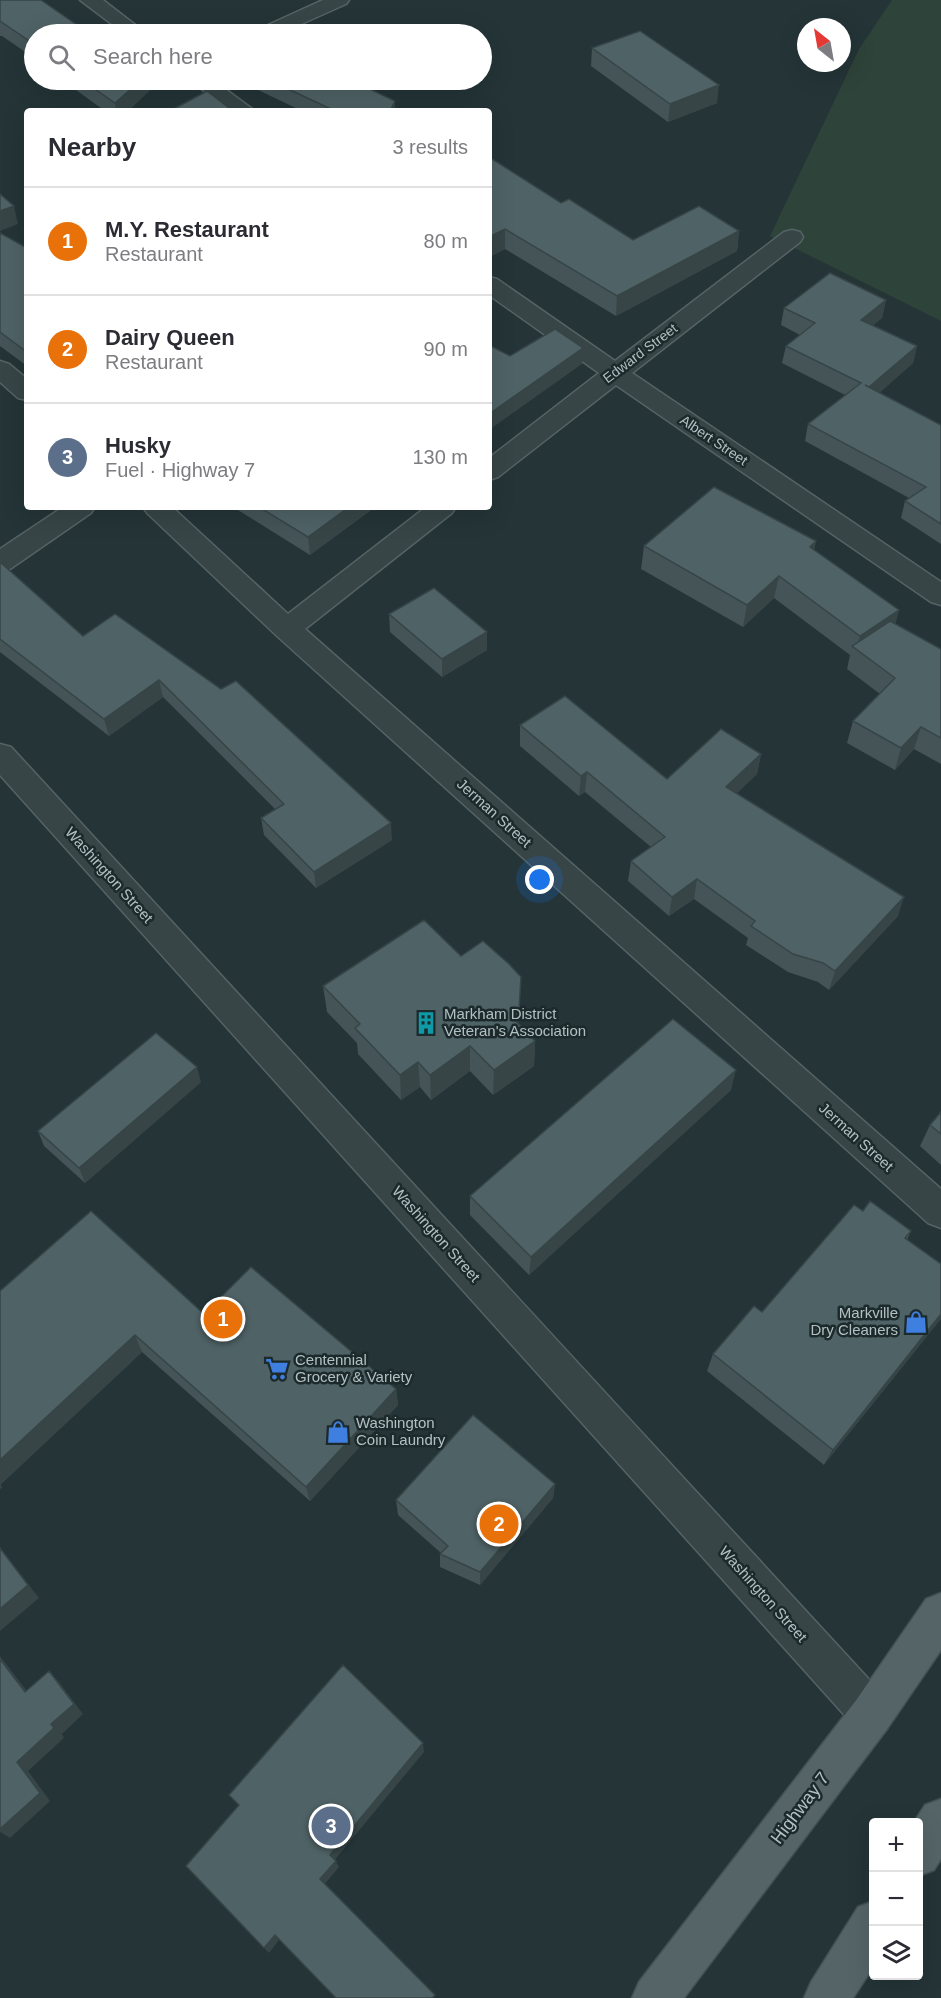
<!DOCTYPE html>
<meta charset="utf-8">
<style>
:root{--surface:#fff;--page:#f2f2f3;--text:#2b2b33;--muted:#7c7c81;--line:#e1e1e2;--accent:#587b86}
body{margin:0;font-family:Arial,sans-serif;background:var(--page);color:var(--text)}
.controls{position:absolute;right:18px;bottom:18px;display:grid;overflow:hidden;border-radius:6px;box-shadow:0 6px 24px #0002}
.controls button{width:54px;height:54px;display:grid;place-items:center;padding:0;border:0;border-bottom:2px solid var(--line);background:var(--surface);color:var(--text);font:30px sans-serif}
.compass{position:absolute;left:797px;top:18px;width:54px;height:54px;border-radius:50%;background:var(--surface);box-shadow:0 6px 24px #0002;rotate:329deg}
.you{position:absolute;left:540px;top:880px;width:21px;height:21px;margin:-15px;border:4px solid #fff;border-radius:50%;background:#1a73e8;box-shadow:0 0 0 9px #1a73e833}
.badge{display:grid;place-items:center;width:39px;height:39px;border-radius:50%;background:var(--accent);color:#fff;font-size:20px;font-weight:700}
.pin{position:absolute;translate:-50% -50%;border:3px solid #fff;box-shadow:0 2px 6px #0006}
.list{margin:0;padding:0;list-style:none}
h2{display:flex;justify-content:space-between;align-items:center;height:78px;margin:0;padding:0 24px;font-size:26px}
h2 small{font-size:20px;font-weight:400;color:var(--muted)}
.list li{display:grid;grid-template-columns:39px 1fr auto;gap:18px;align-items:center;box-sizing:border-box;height:108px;padding:0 24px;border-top:2px solid var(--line)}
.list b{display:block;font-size:22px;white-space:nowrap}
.list p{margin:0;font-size:20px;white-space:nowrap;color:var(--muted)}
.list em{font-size:20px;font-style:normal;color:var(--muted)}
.icon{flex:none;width:33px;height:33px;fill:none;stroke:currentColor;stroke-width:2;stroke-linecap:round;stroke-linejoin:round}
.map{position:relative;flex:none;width:941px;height:1998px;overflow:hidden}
.search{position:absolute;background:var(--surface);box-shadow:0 6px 24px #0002;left:24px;top:24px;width:468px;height:66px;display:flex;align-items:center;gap:15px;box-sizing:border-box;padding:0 21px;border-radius:33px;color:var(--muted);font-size:22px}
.panel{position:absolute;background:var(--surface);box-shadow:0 6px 24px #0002;left:24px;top:108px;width:468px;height:402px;border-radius:6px}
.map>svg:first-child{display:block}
</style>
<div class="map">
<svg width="941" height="1998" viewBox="0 0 941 1998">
<rect width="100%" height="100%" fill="#243437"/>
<!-- green -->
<path fill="#2e4339" d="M892,0H941V321L770,236L859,49Z"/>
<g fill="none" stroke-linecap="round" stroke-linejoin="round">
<!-- minor casing -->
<g stroke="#556365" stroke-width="3">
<path id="minor" d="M80,0H103L147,34H125Z
M323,0H349L346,4L279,34H254L257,30Z
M190,80H213L255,111H230Z
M792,230L800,232L803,237L800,242L632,373L941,582V605L931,602L616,385L498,477L489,480V458L599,373L489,295V277L497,279L615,361L784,232Z
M0,361L9,364L27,379V400L18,398L0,382Z
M63,507H95L91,513L10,569L0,571V549Z
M143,507H172L288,614L426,507H456L452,513L305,629L941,1189V1228L928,1223L277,636L147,513Z
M0,744L11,747L887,1699L893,1714L887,1729L872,1735L857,1729L0,775Z"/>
</g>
<!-- major casing -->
<g stroke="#435153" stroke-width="3">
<path id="major" d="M941,1593V1650L887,1729L684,1998H632L639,1982L857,1699L926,1599Z
M941,1799V1859L934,1870L918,1876V1822H914L925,1805Z
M874,1901V1966L853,1998H804L811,1982L858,1907Z"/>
</g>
<!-- minor -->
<use href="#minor" fill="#374547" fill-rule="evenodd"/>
<!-- major -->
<use href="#major" fill="#556567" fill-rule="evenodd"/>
</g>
<!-- wall -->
<path fill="#445457" d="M0,0L34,34V58L2,36H0Z
M592,48L717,103L668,122L591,66Z
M67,80H147L149,91L128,111H105L76,90L75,85Z
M251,80H357L355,81L395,111H302L252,87Z
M489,157L561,203L633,240L739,231L737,251L616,316L505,249L489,257Z
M0,233L27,248V366L0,346Z
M886,300L882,318L873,325L917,346L913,363L879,393L941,425V544L901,518L905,501L909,498L805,441L808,424L845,395L782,363L786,346L800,335L781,325L784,308Z
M233,507H375L310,555Z
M816,541L814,550L899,610L895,624L941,649V764L914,749L895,770L847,743L853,721L880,694L847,669L850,655L774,598L743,627L641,569L644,546Z
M0,562L83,636L115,614L392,840L316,888L264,835L261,818L276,810L163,697L109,736L0,652Z
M389,614L487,632V650L442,677L390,632Z
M520,725L667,779L761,754L757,774L737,793L898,916L829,990L818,982L788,972L746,945L748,938L694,899L669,916L628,881L631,861L651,847L585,792L579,796L520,746Z
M323,986L519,1024L535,1041L534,1066L493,1095L470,1071L431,1100L420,1087L401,1100L358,1054L357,1043L327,1012Z
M201,1082L85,1183L44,1146L38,1131Z
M731,1090L529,1275L470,1215V1196Z
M941,1112V1165L920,1146L930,1125Z
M863,1211L911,1231L907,1240L941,1264L824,1465L707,1371L713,1354L762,1312Z
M0,1291L204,1314L396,1389L398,1405L310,1501L142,1352L0,1485L2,1487L0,1489Z
M555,1484L553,1498L480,1585L440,1567V1554L441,1553L398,1515L396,1500Z"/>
<!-- shaded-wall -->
<path fill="#374547" d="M141,80H147L149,91L128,111H116L115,103Z
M719,85L717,103L668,122L670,104Z
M395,101V111H390Z
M14,206L18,224L0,231V211Z
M505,229V249L489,257V237Z
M739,231L737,251L616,316L617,296Z
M886,300L882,318L857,337L861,320Z
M917,346L913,363L865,405L869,387Z
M583,348L582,364L489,430V414Z
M349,507H375L310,555L308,537Z
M816,541L811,564L810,547Z
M779,576L774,598L743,627L747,605Z
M899,610L893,632L856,650L860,636Z
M487,632V650L442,677V659Z
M159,680L163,697L109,736L104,719Z
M921,727L914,749L895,770L901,748Z
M761,754L757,774L722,807L726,787Z
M587,772L585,792L579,796L581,776Z
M391,823L392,840L316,888L314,872Z
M697,879L694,899L669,916L672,897Z
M904,897L898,916L829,990L835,971Z
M521,977L518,1036L511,1016Z
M535,1041L534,1066L493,1095L494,1070Z
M470,1046V1071L431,1100L430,1075Z
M418,1062L420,1087L401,1100L400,1075Z
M197,1067L201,1082L85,1183L79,1168Z
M736,1070L731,1090L529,1275L531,1257Z
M941,1314V1319L824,1465L833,1450Z
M135,1335L142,1352L0,1485L2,1487L0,1489V1460Z
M396,1389L398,1405L310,1501L306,1487Z
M555,1484L553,1498L480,1585V1572Z
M0,1548L39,1598L0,1631Z
M0,1656L36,1703L25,1692L0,1659Z
M49,1671L59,1682L83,1714L62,1734L64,1738L28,1771L50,1801L10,1838L0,1832V1829L17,1762L51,1724Z
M423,1743L424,1752L333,1862L330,1855Z
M336,1861L339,1867L324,1885L320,1879Z
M275,1935L279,1940L269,1953L264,1948Z"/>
<!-- building -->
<path fill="#4f6265" stroke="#374547" stroke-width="1.5" d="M0,0H41L90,34H34V44L0,21Z
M640,31L719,85L670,104L592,48Z
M82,80H141L115,103Z
M269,80H351L395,101L390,111H335Z
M207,91L233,111H170Z
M489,157L561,203L569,199L633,240L699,206L739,231L617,296L505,229L489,237Z
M0,194L14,206L0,211Z
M0,233L27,248V352L0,332Z
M830,273L886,300L861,320L917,346L869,387L865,385L941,425V524L905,501L926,487L808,424L861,383L786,346L815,323L784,308Z
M555,329L583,348L489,414V345L510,356Z
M714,487L816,541L810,547L899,610L860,636L779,576L747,605L644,546Z
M259,507H349L308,537Z
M0,562L83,636L115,614L221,689L236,681L391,823L314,872L261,818L284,804L159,680L104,719L0,639Z
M434,588L487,632L442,659L389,614Z
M890,621L941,649V738L921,727L901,748L853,721L895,678L852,646Z
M565,696L667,779L721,729L761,754L726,787L904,897L835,971L823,963L793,954L751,926L755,921L697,879L672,897L631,861L665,837L587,772L581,776L520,725Z
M424,920L461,956L483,941L509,964L521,977L519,1010L511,1016L535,1041L494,1070L470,1046L430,1075L418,1062L400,1075L355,1028L360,1024L323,986Z
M673,1019L736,1070L531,1257L470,1196Z
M156,1033L197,1067L79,1168L38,1131Z
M941,1112V1134L930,1125Z
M870,1201L911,1231L905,1238L941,1264V1314L833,1450L713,1354L754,1306L762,1312L854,1205L863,1211Z
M91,1211L204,1314L251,1267L396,1389L306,1487L135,1335L0,1460V1291Z
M473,1415L555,1484L480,1572L440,1554L448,1546L396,1500Z
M0,1548L28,1585L0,1609Z
M0,1659L25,1692L49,1671L74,1704L51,1724L54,1728L17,1762L40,1793L0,1829Z
M343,1665L423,1743L330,1855L336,1861L320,1879L435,1995L432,1998H336L275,1935L264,1948L186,1866L239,1805L229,1795Z"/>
<!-- icons -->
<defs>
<g id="building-bare" transform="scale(1.8)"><path d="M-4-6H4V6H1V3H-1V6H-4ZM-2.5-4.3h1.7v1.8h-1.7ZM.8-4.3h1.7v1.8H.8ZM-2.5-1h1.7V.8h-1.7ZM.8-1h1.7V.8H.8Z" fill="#0f9aa8" stroke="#1c2a2c" stroke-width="2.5" paint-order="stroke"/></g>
<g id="shop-bare" transform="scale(1.8)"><path d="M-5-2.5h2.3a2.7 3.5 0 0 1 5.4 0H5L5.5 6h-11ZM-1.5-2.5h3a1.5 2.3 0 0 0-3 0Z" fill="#3f7fe0" stroke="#1c2a2c" stroke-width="2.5" paint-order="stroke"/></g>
<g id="supermarket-bare" transform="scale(1.8)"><path d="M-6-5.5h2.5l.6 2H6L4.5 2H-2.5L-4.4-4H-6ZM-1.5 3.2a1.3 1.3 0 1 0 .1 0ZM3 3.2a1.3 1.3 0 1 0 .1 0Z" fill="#3f7fe0" stroke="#1c2a2c" stroke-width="2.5" paint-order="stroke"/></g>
</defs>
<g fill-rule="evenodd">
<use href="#building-bare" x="426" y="1023"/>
<use href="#shop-bare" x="916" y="1322"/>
<use href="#supermarket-bare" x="277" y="1369"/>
<use href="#shop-bare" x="338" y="1432"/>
</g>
<g text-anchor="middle" stroke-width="5" stroke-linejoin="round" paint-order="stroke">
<!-- far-street labels -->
<g font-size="14" fill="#b2c0c3" stroke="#1c2a2c">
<text transform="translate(640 353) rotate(-37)" y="5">Edward Street</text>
<text transform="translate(714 440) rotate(34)" y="5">Albert Street</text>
</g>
<!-- street labels -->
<g font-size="15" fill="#b2c0c3" stroke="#1c2a2c">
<text transform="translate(494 813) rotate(42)" y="5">Jerman Street</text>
<text transform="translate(109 875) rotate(48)" y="5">Washington Street</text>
<text transform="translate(856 1137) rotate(42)" y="5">Jerman Street</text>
<text transform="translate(436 1234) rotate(48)" y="5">Washington Street</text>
<text transform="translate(763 1594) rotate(48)" y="5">Washington Street</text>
</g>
<!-- poi labels -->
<g font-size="15" fill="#b2c0c3" stroke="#1c2a2c" text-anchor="start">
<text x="444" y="1019">Markham District<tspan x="444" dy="17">Veteran's Association</tspan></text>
<text x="898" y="1318" text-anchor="end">Markville<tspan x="898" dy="17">Dry Cleaners</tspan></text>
<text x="295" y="1365">Centennial<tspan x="295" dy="17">Grocery &amp; Variety</tspan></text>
<text x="356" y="1428">Washington<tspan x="356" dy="17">Coin Laundry</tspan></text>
</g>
<!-- near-street labels -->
<g font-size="18" fill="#b2c0c3" stroke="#1c2a2c">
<text transform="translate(800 1808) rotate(-53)" y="6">Highway 7</text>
</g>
</g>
</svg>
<div class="controls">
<button>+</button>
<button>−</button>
<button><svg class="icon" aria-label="layers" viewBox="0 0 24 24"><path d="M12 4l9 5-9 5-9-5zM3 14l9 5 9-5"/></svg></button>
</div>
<svg class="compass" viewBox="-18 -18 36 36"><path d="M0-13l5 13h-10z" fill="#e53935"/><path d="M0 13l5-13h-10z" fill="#7c7c81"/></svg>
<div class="you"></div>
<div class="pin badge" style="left:223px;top:1319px;background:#e8710a">1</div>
<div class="pin badge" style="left:499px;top:1524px;background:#e8710a">2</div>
<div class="pin badge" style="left:331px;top:1826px;background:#5c6f8a">3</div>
<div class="search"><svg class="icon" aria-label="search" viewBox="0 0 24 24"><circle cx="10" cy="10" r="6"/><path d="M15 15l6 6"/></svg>Search here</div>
<section class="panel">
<h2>Nearby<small>3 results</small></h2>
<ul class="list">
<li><span class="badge" style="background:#e8710a">1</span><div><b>M.Y. Restaurant</b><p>Restaurant</p></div><em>80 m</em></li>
<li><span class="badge" style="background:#e8710a">2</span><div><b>Dairy Queen</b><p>Restaurant</p></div><em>90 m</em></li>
<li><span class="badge" style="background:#5c6f8a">3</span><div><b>Husky</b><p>Fuel · Highway 7</p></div><em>130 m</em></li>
</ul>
</section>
</div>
